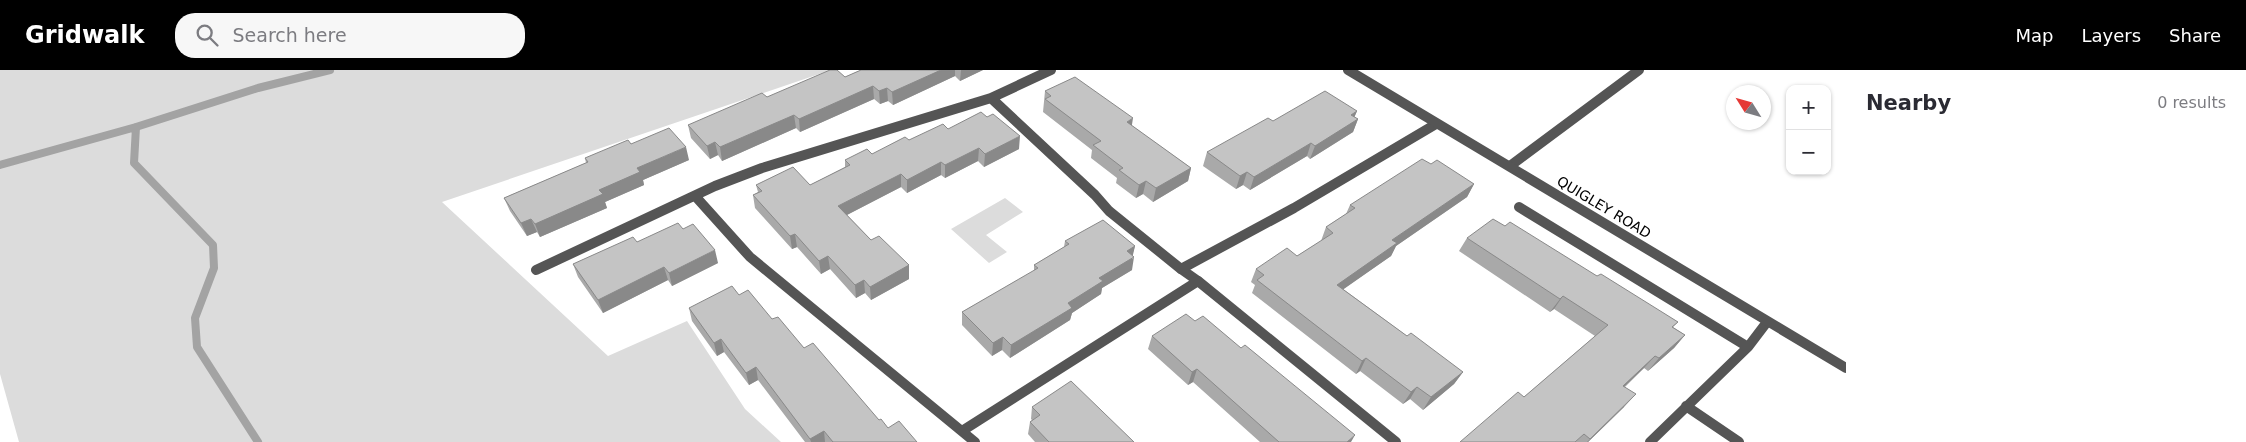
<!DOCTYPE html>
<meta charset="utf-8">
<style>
:root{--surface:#fff;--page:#f7f7f7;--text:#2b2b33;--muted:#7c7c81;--line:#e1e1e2;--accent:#000}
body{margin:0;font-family:"DejaVu Sans",sans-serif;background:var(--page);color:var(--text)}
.controls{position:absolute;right:15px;top:15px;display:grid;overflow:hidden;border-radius:10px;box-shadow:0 1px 4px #0004}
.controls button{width:45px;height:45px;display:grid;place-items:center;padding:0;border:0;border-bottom:1px solid var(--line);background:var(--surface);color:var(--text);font:25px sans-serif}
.compass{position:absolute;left:1726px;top:15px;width:45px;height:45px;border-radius:50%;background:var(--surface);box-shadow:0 1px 4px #0004;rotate:307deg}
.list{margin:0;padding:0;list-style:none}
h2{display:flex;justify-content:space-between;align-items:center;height:65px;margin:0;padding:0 20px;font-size:21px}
h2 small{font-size:16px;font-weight:400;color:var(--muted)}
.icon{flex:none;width:28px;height:28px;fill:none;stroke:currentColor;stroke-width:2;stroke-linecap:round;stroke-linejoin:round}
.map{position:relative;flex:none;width:1846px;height:372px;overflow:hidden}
header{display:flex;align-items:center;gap:30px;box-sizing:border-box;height:70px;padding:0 25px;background:var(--accent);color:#fff}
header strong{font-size:24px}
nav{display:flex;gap:28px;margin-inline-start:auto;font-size:18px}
.search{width:350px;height:45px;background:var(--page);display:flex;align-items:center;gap:12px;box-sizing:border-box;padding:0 18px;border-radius:20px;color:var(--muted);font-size:19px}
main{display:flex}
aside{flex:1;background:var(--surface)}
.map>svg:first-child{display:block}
</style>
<header>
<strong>Gridwalk</strong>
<div class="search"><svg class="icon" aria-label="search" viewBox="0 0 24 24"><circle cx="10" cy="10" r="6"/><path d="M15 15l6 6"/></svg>Search here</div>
<nav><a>Map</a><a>Layers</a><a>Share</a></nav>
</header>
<main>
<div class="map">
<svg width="1846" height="372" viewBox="0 0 1846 372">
<rect width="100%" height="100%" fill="#fff"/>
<!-- green -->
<path fill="#dcdcdc" d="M0,0H831L442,132L608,286L687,251L745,339L781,372H19L0,304Z
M1005,128L1023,142L986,165L1007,182L989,193L951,159Z"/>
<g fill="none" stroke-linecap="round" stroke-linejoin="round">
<!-- stream -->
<path stroke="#a3a3a3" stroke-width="8" d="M136,57L134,93L213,175L214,198L195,248L197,277L258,372
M0,95L136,57L258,18L330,0"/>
<!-- service -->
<path stroke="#555" stroke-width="10" d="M1181,199L1198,211"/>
<!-- minor -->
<path stroke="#555" stroke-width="10" d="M991,28L1095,125L1109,141L1181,199L1294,138L1436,54
M1510,96L1639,0
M696,127L750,187L975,372
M1519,137L1748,277
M536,200L715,116L762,98L991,28L1051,0
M1686,336L1739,372
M962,361L1198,211L1396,372
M1650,372L1748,277L1767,252"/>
<!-- tertiary -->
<path stroke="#555" stroke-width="10" d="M1348,0L1846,298"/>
</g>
<!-- wall -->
<path fill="#a9a9a9" d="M861,0H983L960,11L955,6L893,35L888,31L880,34L874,29L800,62L796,58L722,91L718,85L710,89L691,68L688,55L767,27L845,7Z
M1045,21L1132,56L1191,98L1188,111L1153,132L1143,124L1136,128L1116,113L1117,108L1091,88L1092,80L1043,42Z
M1357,41L1354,47L1358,49L1353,62L1310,89L1307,86L1250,120L1243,115L1236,119L1203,96L1207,82Z
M948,59L1019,79L984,97L978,91L945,108L941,105L907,123L901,117L847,145L871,170L909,195V209L871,230L865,223L856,228L830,199L821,204L797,177L792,179L755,138L753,125L758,122L756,115H810L845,97V90L872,84L909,70Z
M585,88L689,90L643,110L644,115L605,132L607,138L540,167L537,162L527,166L510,141L504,128L586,93Z
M1431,94L1474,114L1467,127L1396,176L1391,186L1343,219L1407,266L1463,302L1454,314L1423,340L1410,329L1403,334L1360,301L1356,304L1252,223L1255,215L1251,212L1256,199L1297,186L1321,171L1326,157L1346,144L1350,135Z
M1505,156L1597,206L1678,252L1673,257L1685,265L1674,278L1648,301L1644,298L1625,317L1624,337L1588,372H1460L1524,327L1595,266L1554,239L1550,242L1459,181L1467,168Z
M683,159L718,193L672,216L668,210L603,243L578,207L573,194L637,172Z
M1065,171L1135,176L1132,186V200L1102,218L1101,224L1072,243L1070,250L1010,288L1002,280L992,286L962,255V242L1034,201V195L1064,177Z
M739,225L772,249L804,278L879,350L888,358L917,372H805L758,310L749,315L724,282L717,286L692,251L689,238Z
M1195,251L1351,372H1260L1193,312L1188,315L1148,279L1152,266Z
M1032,337L1134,372H1035L1028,364L1030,352L1032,350L1031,349Z"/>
<!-- shaded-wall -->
<path fill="#898989" d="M941,0H955V6L893,35L892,22Z
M961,0H983L960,11Z
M873,16L874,29L800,62L799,49Z
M887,18L888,31L880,34L879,21Z
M1357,41L1352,53L1358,49L1353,62L1310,89L1315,76L1351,45Z
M794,45L796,58L722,91L720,77Z
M1133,48L1131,61L1127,52Z
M1020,66L1019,79L984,97L985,84Z
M715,72L718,85L710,89L707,76Z
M1311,73L1307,86L1250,120L1254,107Z
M686,77L689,90L643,110L644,115L605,132L607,138L540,167L535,154L637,98Z
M979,78L978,91L945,108V95Z
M941,92V105L907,123V110Z
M1191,98L1188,111L1153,132L1156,118Z
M1247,102L1243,115L1236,119L1240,106Z
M901,104V117L839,149L838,136Z
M1146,111L1143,124L1136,128L1139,115Z
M1474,114L1467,127L1396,176L1391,186L1331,228L1337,215L1392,170Z
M531,149L537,162L527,166L521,153Z
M795,164L797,177L792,179L790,166Z
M1135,176L1132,189L1134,187L1132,200L1102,218L1101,224L1072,243L1070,250L1010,288L1011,275L1068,233L1099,208L1127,181Z
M715,180L718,193L672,216L669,203Z
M828,186L830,199L821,204L819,191Z
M909,195V209L871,230L870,217Z
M664,197L668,210L603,243L598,230Z
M864,210L865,223L856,228L855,215Z
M1563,226L1554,239L1550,242L1560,229Z
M1685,265L1674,278L1648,301L1659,288Z
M1003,267L1002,280L992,286L993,273Z
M721,269L724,282L717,286L714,273Z
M1655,286L1644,298L1612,328L1623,316Z
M1366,288L1360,301L1356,304L1362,291Z
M756,297L758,310L749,315L746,303Z
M1197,299L1193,312L1188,315L1192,302Z
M1463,302L1454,314L1423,340L1431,327Z
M1417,317L1410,329L1403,334L1411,322Z
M1636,324L1624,337L1588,372H1587Z
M824,361L825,372H811L810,369Z
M1355,365L1351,372H1347Z"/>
<!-- building -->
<path fill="#c4c4c4" stroke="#898989" d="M830,0H837L845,7L861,0H941L892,22L887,18L879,21L873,16L799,49L794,45L720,77L715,72L707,76L688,55L762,23L767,27Z
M1075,7L1133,48L1127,52L1191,98L1156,118L1146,111L1139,115L1119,100L1123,98L1093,75L1101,71L1045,29L1051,26L1045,21Z
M1325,21L1357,41L1351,45L1358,49L1315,76L1311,73L1254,107L1247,102L1240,106L1207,82L1268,48L1273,51Z
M981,42L987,47L993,44L1020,66L985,84L979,78L945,95L941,92L907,110L901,104L838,136L871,170L879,166L909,195L870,217L864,210L855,215L828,186L819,191L795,164L790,166L753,125L762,121L756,115L793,97L810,115L850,95L845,90L867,79L872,84L905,67L909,70L943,54L948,59Z
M669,58L686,77L637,98L640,102L599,120L603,124L535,154L531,149L521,153L504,128L588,92L585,88L628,70L631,74Z
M1422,89L1431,94L1437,90L1474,114L1392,170L1397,173L1337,215L1407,266L1411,263L1463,302L1431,327L1417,317L1411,322L1366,288L1362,291L1257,210L1264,205L1256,199L1287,178L1297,186L1333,163L1326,157L1355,138L1350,135Z
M1493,149L1505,156L1510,152L1597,206L1601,204L1678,252L1672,257L1685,265L1659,288L1655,286L1623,316L1636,324L1590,369L1584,364L1575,372H1460L1518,322L1524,327L1608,255L1563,226L1560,229L1467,168Z
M1103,150L1135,176L1127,181L1134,187L1099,208L1103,211L1068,233L1072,238L1011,275L1003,267L993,273L962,242L1038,198L1034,195L1069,174L1065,171Z
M678,153L683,159L693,154L715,180L669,203L664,197L598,230L573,194L633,167L637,172Z
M732,216L739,225L748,220L772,249L778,247L804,278L813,273L879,350L881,349L888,358L899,351L917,372H833L824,361L810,369L756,297L746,303L721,269L714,273L689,238Z
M1186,244L1195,251L1203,246L1241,278L1245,275L1355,365L1347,372H1279L1197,299L1192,302L1152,266Z
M1071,311L1134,372H1049L1030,352L1040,345L1032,337Z"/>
<g text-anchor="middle" stroke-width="4" stroke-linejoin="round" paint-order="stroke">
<!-- street labels -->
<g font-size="14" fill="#000" stroke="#fff">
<text transform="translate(1604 137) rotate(31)" y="5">QUIGLEY ROAD</text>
</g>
</g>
</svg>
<div class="controls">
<button>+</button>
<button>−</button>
</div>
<svg class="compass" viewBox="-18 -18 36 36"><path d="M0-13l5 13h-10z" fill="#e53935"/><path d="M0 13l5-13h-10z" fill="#7c7c81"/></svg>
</div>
<aside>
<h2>Nearby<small>0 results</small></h2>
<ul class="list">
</ul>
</aside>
</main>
